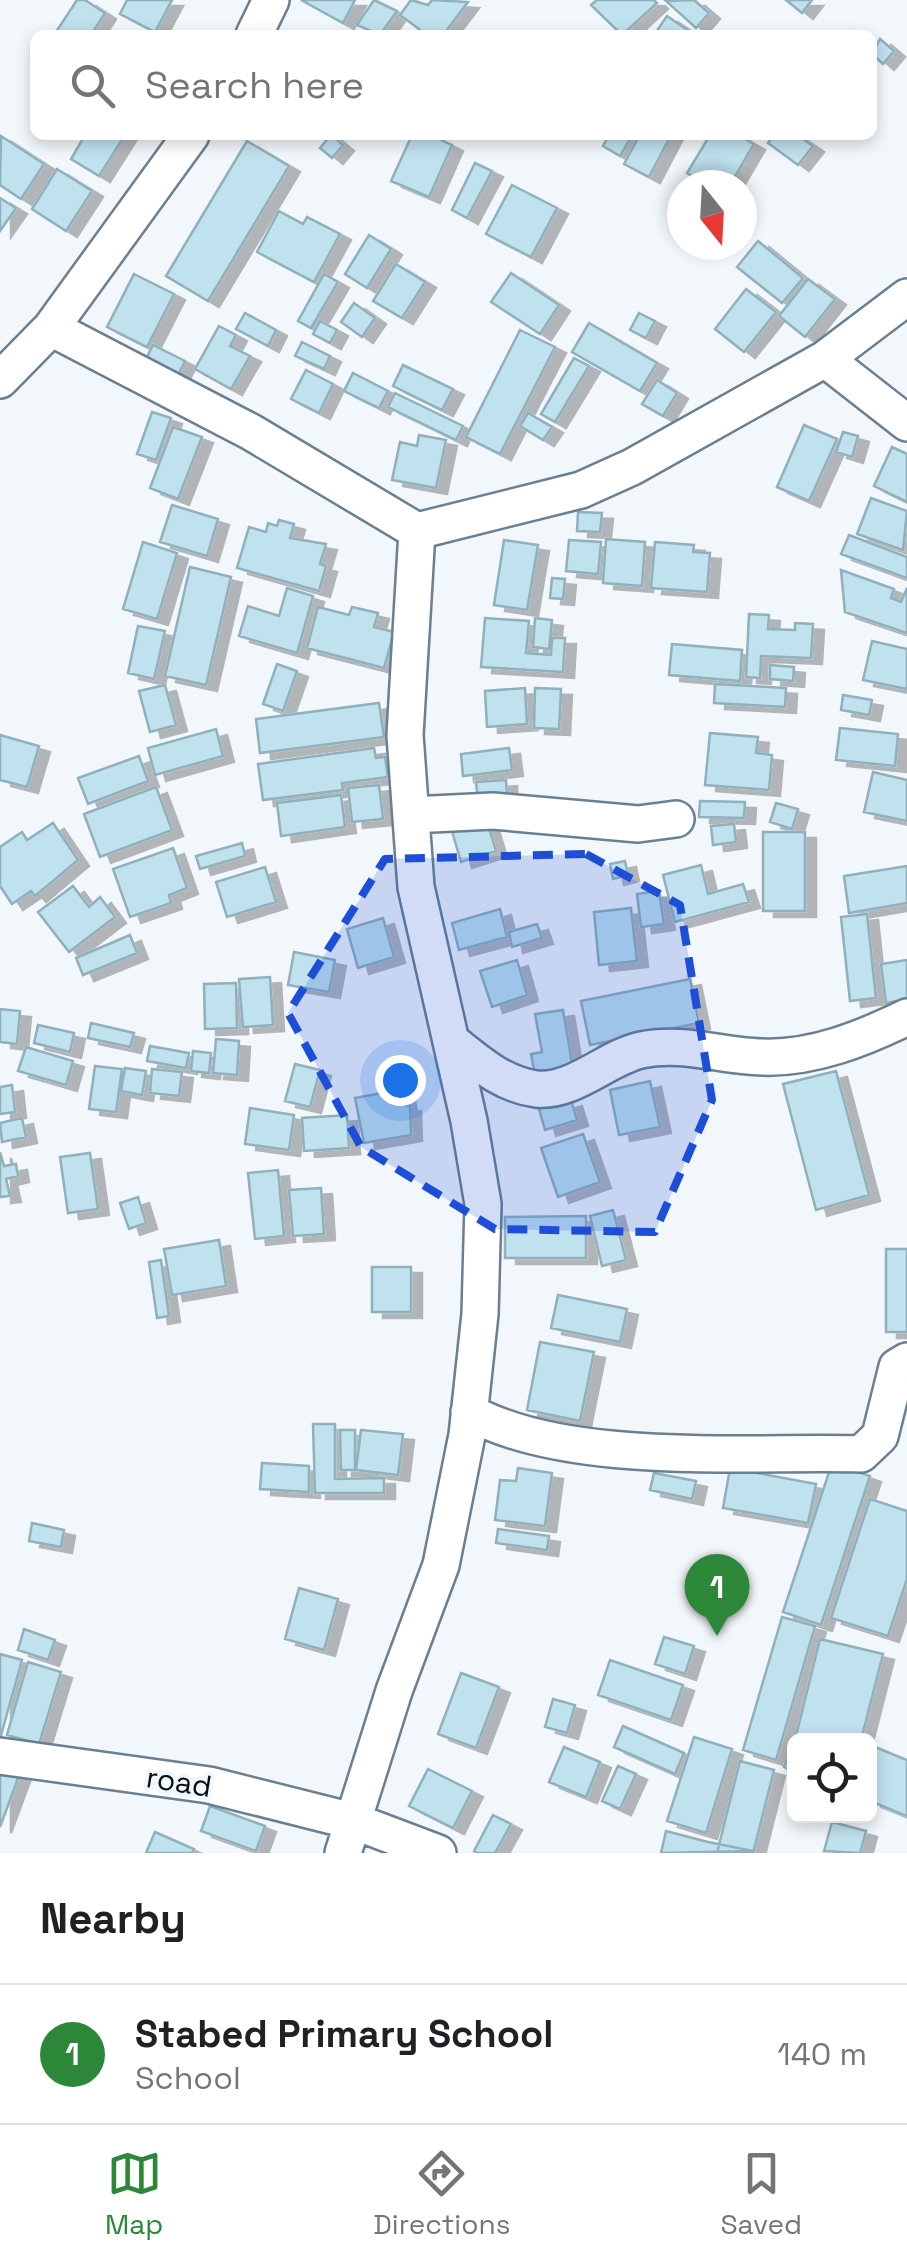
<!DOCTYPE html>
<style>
:root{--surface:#fff;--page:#f6f6f6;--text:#202124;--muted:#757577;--line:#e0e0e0;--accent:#2c8838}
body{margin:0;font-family:"Space Grotesk",sans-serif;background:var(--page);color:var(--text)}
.controls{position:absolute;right:30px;bottom:30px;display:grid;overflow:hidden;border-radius:15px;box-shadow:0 5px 15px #0003}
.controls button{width:90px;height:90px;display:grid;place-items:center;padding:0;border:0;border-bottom:2px solid var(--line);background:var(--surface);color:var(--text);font:50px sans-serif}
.compass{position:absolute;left:667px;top:170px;width:90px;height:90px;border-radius:50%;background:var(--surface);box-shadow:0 5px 15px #0003;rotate:162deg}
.you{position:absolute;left:400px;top:1080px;width:35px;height:35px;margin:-25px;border:8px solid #fff;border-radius:50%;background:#1a73e8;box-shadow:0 0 0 15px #1a73e833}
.badge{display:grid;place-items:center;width:65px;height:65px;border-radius:50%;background:var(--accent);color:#fff;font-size:32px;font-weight:700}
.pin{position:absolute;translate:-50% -82px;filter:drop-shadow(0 2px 5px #0008)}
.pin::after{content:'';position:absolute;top:52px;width:35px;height:30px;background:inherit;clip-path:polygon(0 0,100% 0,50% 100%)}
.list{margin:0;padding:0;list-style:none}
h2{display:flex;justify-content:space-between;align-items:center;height:130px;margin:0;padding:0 40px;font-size:42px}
h2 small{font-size:32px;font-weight:400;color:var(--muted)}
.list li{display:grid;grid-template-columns:65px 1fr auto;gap:30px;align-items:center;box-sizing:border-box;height:140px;padding:0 40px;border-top:2px solid var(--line)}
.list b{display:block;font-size:38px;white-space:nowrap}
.list p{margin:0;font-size:32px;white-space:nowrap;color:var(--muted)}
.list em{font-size:32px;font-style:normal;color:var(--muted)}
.icon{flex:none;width:55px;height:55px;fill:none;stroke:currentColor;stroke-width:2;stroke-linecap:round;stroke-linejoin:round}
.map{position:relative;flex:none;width:907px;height:1853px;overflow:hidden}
.search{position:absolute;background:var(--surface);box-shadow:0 5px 15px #0003;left:30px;right:30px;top:30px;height:110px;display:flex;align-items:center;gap:25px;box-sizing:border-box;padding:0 35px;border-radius:15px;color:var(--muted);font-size:38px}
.sheet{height:270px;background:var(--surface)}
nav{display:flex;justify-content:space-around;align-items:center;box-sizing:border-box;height:140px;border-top:2px solid var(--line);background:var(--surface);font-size:28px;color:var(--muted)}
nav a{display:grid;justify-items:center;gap:5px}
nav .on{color:var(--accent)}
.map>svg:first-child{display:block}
</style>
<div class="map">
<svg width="907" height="1853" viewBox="0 0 907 1853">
<defs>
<filter id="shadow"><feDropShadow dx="11" dy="6" stdDeviation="0" flood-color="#0004"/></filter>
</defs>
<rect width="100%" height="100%" fill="#f2f7fb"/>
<!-- building -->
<path fill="#c0e1ee" stroke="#90b0bc" stroke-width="2.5" filter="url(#shadow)" d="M77,0H85L105,13L91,35H54Z
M127,0H172L155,32L120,14Z
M301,0H355L343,23Z
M374,0L397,11L380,35L357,25Z
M411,0L428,5L432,0L468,2L443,35H427L400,15Z
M597,0H654L657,3L622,35L591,5Z
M694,0L709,13L696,28L666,1Z
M786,0H812L802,13Z
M667,16L695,35H654Z
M880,39L894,51L883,64L872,54Z
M85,135H125L99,176L71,159Z
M331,135L343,145L332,158L320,148Z
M412,135H431L452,145L429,197L391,181Z
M609,135H632L620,156L603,146Z
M640,135H671L649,177L624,164Z
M710,135H738L754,144L730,185H708L687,173Z
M774,135H797L813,146L798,165L768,143Z
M1,136L44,164L21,199L0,185Z
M247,141L289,166L208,301L166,276Z
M475,163L492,171L467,218L452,210Z
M57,169L92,191L66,231L32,209Z
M512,185L557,208L531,257L486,234Z
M0,198L16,208L0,231Z
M279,211L303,224L307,217L340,234L314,282L257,252Z
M369,235L391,249L367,288L345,274Z
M758,241L803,278L782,303L737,267Z
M396,264L425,282L402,318L373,301Z
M511,273L559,305L540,334L491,302Z
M134,274L174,294L147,347L107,327Z
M324,274L338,282L311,328L298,321Z
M808,279L835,299L805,337L779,316Z
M746,289L776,312L744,352L715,329Z
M354,303L375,318L362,337L341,322Z
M245,313L276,330L268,346L236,329Z
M639,313L655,321L646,338L630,330Z
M320,321L337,330L330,343L313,334Z
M589,323L657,363L640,391L572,352Z
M219,326L236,335L230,346L250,356L231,389L195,369Z
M520,330L555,347L500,454L466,437Z
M302,342L330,356L324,369L295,356Z
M153,345L185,361L177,377L145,361Z
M574,358L589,366L555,422L541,414Z
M403,365L453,389L442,410L393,386Z
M306,370L333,384L319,413L291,399Z
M353,373L388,391L379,408L344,391Z
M657,380L677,393L663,416L642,404Z
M395,393L463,426L456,440L388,407Z
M152,412L171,418L156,460L137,454Z
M528,413L552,427L543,440L520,426Z
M804,425L837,439L809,501L777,487Z
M173,427L202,437L178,499L150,488Z
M843,432L858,436L852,457L836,452Z
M419,435L446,440L436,488L392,480L400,442L417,446Z
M892,447L907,454V502L874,486Z
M871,498L907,511L903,550L857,534Z
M172,505L218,519L207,556L160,542Z
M578,512L602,513L600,532L577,531Z
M279,520L294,524L290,538L326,544L320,564L326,566L319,591L237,568L249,527L266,532L268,523L277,526Z
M849,535L907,557V578L841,554Z
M606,539L645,542L642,586L603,583Z
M504,540L538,545L527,610L494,605Z
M569,540L601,542L598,574L566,571Z
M143,542L177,553L157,619L123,609Z
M655,542L694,545L693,552L710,553L707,592L651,588Z
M190,567L231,577L206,685L165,676Z
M841,570L894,589L891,598L901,602L907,588V633L845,612Z
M552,578L565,579L563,599L550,598Z
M287,588L313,596L297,653L239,636L248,606L279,616Z
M318,607L349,615L352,607L378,613L374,627L394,632L384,668L307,648Z
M749,614L769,615L768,629L795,630V623L813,624L811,658L761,656L760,678L746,677Z
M485,618L529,621L526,653L551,655L552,638H565L563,672L481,667Z
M535,618L552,620L549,649L533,647Z
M138,626L165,631L154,679L128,673Z
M872,641L907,649V689L863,680Z
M672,644L742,650L740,681L669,675Z
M277,664L297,671L283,711L263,704Z
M770,665L794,667L793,681L770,679Z
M715,684L786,688L785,707L714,703Z
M165,685L176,725L150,732L139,691Z
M525,688L527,724L487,727L485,691Z
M535,688L561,689L559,729L534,728Z
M843,695L872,700L869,715L841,710Z
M379,703L384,737L260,753L256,719Z
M840,728L898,734L895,766L836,760Z
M216,729L223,756L155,775L148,748Z
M710,733L758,737L756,753L772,755L769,790L705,785Z
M0,735L39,746L27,787L0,780Z
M374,748L376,758L385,757L388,777L342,783L343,790L263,800L258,764Z
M509,748L512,770L463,776L461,754Z
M139,756L148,781L88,804L78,778Z
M873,772L907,780V821L864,812Z
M506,780L507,801L478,803L476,782Z
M379,785L383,819L352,822L348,788Z
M156,787L172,830L100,857L84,814Z
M341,795L345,827L281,836L277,803Z
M700,801L745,802L744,818L699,817Z
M776,803L798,809L792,829L770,822Z
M487,821L496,851L461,862L452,831Z
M53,823L78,860L35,896L31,891L12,904L0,886V847L22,832L27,840Z
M734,824L736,842L713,845L711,826Z
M763,832H805V911H763Z
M242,843L245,856L200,869L196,856Z
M173,848L187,888L169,895L171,903L130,917L113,869Z
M625,861L628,875L613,879L610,864Z
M701,865L708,894L743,884L749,902L675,922L663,875Z
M907,866V903L849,913L844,876Z
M265,867L276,902L227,917L216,882Z
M73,886L89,907L100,897L115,917L69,952L38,912Z
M659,891L664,924L641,927L637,894Z
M631,908L637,961L599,965L594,912Z
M500,909L507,937L459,950L452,923Z
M867,914L876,998L850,1001L841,917Z
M383,918L394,957L358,968L347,929Z
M537,924L542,938L512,947L509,932Z
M130,935L137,953L83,975L76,958Z
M294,952L335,960L329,992L288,985Z
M517,960L527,995L492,1007L480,971Z
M907,960V999L886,1003L881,964Z
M270,977L273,1025L243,1027L239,979Z
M690,979L699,1023L590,1045L581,1001Z
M236,983L237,1028L205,1029L204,984Z
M0,1009L20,1011L17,1044L0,1042Z
M563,1010L574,1075L536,1081L531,1054L542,1052L535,1014Z
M91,1023L134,1033L130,1047L88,1038Z
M38,1025L74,1033L70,1052L34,1043Z
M216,1039L239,1041L237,1075L213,1073Z
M150,1046L189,1053L186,1068L147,1061Z
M26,1047L73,1061L66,1085L18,1071Z
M193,1051L211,1053L209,1073L191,1071Z
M295,1064L320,1070L310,1107L285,1101Z
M95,1066L122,1069L116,1112L89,1109Z
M125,1068L146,1071L142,1095L121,1091Z
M152,1069L182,1072L179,1096L150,1093Z
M836,1071L869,1195L816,1210L783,1084Z
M650,1081L660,1127L619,1135L610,1090Z
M12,1085L15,1112L0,1114V1087Z
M403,1089L406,1106L410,1105L411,1135L364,1143L355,1098Z
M571,1100L577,1120L545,1130L539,1109Z
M250,1108L294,1115L289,1150L245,1144Z
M347,1115L349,1148L304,1151L302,1118Z
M22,1118L26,1137L2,1142L0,1123Z
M583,1134L600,1182L558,1197L541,1148Z
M0,1152L4,1166L16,1164L18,1176L6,1179L10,1196L0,1197Z
M90,1153L98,1209L68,1213L60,1157Z
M278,1170L284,1236L255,1239L248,1173Z
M321,1188L324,1234L293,1236L289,1190Z
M138,1197L146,1223L129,1229L120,1203Z
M613,1210L626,1260L602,1266L590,1216Z
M586,1216V1258H505V1217Z
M219,1240L226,1286L172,1295L164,1249Z
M886,1249H907V1332H886Z
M161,1260L169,1316L157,1318L149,1262Z
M372,1267H411V1312H372Z
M558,1295L627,1309L620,1342L551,1328Z
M540,1342L594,1352L580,1421L527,1410Z
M313,1424H335V1479L384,1478V1493H315Z
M340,1430H355V1470H341Z
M361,1430L403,1434L398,1475L356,1470Z
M262,1463L309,1466V1492L260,1489Z
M832,1463L870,1476L821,1625L783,1612Z
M518,1468L552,1473L545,1526L495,1520L500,1480L516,1481Z
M730,1468L816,1484L808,1523L723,1508Z
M654,1473L696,1481L692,1499L650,1490Z
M870,1499L907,1511V1579L888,1636L831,1618Z
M32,1523L64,1530L61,1547L29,1541Z
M498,1529L549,1536L547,1550L496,1543Z
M299,1588L338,1599L324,1650L285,1639Z
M782,1617L815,1626L776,1760L743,1750Z
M24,1629L55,1640L48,1660L18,1650Z
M664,1637L694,1646L685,1674L655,1664Z
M820,1639L883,1654L861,1740H795Z
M0,1654L22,1660L0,1739Z
M610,1660L683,1685L671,1720L598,1695Z
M28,1662L61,1672L39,1744L7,1735Z
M461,1673L499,1687L476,1748L438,1734Z
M553,1699L575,1705L567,1733L545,1727Z
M623,1726L684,1753L675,1774L614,1747Z
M694,1737L732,1749L706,1833L667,1821Z
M794,1742V1772L784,1767Z
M870,1745L907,1760V1816L870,1801Z
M564,1747L600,1762L586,1797L549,1782Z
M740,1761L774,1770L753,1853H717Z
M0,1766L20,1773L0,1827Z
M618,1766L636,1774L620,1809L602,1801Z
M428,1769L472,1791L453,1828L409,1806Z
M210,1806L265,1826L256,1851L201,1831Z
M493,1815L511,1824L495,1853H477L474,1851Z
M832,1822L866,1831L860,1853L824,1851Z
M666,1831L708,1842L753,1851L661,1853Z
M155,1832L194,1849L192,1853H146Z"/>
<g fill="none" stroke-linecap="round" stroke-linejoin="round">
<!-- street casing -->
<g stroke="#698092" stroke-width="40">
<path id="street" d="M254,35L271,0
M51,328L251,432L417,531L405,735L416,887L469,1121L483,1204L480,1314L467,1435L441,1565L394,1691L343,1853
M825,359L907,423
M0,380L51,328L191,135
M417,531L581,490L632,467L825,359L907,297
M411,815L493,811L638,824L676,819
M451,1041C478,1062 501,1084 536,1089C573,1093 606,1058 641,1050C683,1041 720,1056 762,1057C812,1059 862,1039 907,1017
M469,1412C568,1467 748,1451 861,1454L880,1436L897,1367L907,1361
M0,1756L209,1785L356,1822L438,1853"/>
</g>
<!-- street -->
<use href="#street" stroke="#fff" stroke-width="35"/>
</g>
<!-- marked area -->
<path fill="#1d4ed8" fill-opacity="0.2" stroke="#1d4ed8" stroke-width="8" stroke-dasharray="20 12" stroke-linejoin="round" d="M586,854L680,905L712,1100L655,1232L495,1229L361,1147L288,1013L385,859Z"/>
<g text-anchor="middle" stroke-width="8" stroke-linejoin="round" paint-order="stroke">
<!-- street labels -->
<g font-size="30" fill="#070f16" stroke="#f2f7fb">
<text transform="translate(179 1782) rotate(9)" y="10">road</text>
</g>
</g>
</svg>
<div class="controls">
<button><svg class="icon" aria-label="locate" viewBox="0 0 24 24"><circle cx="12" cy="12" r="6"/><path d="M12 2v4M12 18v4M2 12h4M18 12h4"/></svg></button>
</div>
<svg class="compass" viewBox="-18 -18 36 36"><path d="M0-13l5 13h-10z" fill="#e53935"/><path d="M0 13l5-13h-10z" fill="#757577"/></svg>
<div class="you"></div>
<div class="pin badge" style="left:717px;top:1636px">1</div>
<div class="search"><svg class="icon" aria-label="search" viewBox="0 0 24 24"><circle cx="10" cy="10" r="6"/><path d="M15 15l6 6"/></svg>Search here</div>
</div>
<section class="sheet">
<h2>Nearby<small></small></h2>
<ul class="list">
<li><span class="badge">1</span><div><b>Stabed Primary School</b><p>School</p></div><em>140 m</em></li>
</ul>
</section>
<nav>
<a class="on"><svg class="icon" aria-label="map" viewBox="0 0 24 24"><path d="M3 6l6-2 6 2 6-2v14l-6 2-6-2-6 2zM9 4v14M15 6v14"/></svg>Map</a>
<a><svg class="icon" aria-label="directions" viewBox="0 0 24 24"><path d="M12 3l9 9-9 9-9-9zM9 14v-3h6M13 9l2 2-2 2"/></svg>Directions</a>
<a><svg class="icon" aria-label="saved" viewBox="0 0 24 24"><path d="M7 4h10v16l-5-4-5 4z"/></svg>Saved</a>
</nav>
